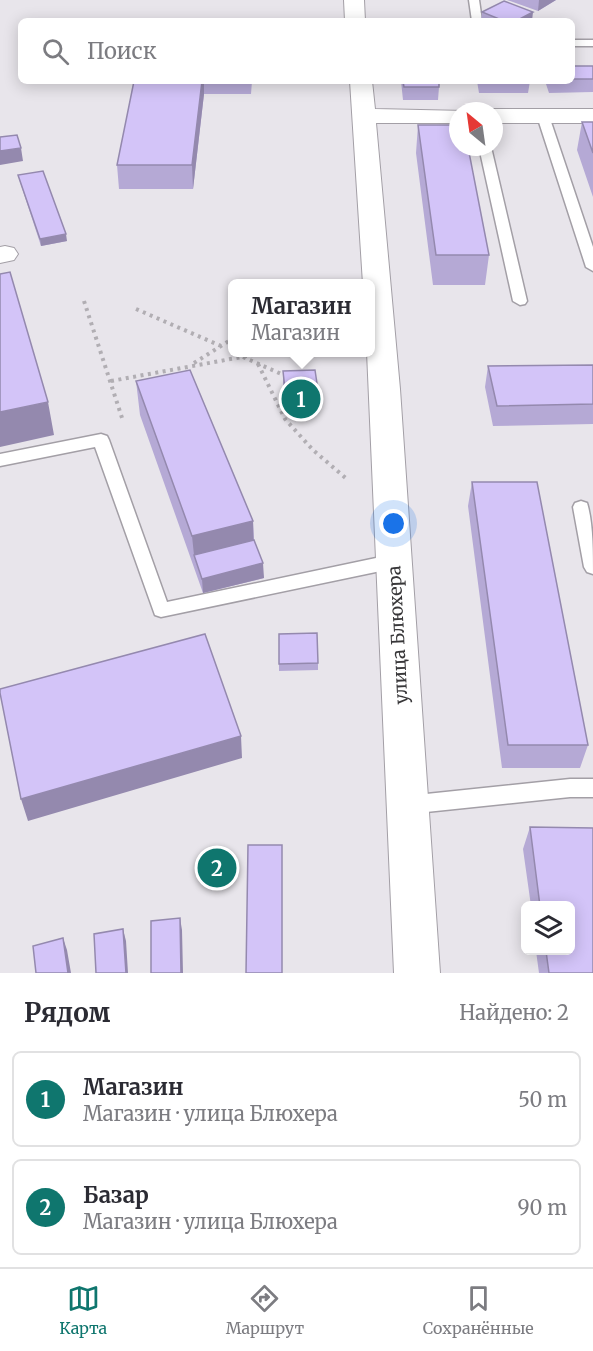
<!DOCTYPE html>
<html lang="ru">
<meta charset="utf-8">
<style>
:root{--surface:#fff;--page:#f2f2f3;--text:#2b2b33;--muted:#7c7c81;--line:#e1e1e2;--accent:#0f766e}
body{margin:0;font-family:Merriweather,serif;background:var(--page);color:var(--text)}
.controls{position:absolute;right:18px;bottom:18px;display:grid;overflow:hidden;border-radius:9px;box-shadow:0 3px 15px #0003}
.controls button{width:54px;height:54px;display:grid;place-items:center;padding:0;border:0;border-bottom:2px solid var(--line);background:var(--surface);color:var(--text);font:30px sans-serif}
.compass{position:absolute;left:449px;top:102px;width:54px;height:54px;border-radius:50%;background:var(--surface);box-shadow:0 3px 15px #0003;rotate:331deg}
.you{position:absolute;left:394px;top:524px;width:21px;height:21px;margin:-15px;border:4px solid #fff;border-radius:50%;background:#1a73e8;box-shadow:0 0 0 9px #1a73e833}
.badge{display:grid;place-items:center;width:39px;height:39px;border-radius:50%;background:var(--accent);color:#fff;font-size:20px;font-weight:700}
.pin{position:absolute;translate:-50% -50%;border:3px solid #fff;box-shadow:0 2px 6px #0006}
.popup{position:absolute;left:228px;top:279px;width:147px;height:78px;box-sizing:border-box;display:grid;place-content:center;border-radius:9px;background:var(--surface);filter:drop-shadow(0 2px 4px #0005);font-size:20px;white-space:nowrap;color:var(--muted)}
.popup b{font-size:22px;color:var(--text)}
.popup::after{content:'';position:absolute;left:50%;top:100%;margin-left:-12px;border:12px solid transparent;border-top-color:var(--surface)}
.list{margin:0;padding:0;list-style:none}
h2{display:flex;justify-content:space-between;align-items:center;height:78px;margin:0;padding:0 24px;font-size:26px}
h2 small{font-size:20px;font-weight:400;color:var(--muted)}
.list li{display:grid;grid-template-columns:39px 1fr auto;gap:18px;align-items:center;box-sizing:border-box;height:96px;margin:0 12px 12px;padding:0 12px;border:2px solid var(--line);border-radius:9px}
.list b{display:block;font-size:22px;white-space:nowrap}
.list p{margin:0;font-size:20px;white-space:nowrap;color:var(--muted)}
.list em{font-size:20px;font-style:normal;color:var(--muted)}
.icon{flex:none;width:33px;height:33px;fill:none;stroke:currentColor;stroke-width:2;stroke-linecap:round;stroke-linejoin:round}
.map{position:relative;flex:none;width:593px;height:973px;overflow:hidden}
.search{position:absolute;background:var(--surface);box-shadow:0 3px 15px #0003;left:18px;right:18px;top:18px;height:66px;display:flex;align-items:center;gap:15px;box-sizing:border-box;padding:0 21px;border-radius:9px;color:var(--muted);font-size:22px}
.sheet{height:294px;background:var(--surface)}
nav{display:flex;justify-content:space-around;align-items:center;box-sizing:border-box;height:84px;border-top:2px solid var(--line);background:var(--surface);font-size:16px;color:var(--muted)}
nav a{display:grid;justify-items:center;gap:3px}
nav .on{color:var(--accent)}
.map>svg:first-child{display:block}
</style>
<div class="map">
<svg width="593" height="973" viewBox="0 0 593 973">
<rect width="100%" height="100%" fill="#e8e5eb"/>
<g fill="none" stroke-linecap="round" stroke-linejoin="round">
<!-- service casing -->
<g stroke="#a39fa6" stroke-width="3">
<path id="service" d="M469,0H479L482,21H472Z
M572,40H593V46H572Z
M543,113L549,116L593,247V271L586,267L537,116Z
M479,147H491L527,301L525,304L520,305L513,301Z
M101,434L107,436L109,440L167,602L395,554L401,556L404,561L401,566L395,568L161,617L155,615L95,447L0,466V454Z
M581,501L587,503C593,522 593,552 593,574L587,572L584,567L573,507L575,503Z
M570,779H593V797H570L407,814L400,812L397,805L400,798L407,796Z"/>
</g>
<!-- minor casing -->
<g stroke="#a39fa6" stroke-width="2">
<path id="minor" d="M5,246L14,248L18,254L14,260L0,263V247Z"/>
</g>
<!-- tertiary casing -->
<g stroke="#a39fa6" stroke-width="2">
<path id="tertiary" d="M344,0H364L365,21H345Z
M350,81H372L375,109L466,111H458V123H376L400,389L440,973H394L367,352H370V284H363Z
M494,109H593V123H494V111H486Z"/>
</g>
<!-- path -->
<path stroke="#b1aeb3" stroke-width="4" stroke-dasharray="3 4.5" stroke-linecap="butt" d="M84,301L123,421
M136,309L221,346
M243,357L288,377
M194,363L232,339
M258,364L285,419L313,450L348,480
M111,381L269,352"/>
<!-- service -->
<use href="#service" fill="#fff" fill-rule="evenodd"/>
<!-- minor -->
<use href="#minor" fill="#fff" fill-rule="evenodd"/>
<!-- tertiary -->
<use href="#tertiary" fill="#fff" fill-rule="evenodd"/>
</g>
<!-- wall -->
<path fill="#b5a9d5" d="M507,0H556L538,11Z
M482,12L532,21H481Z
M572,66L593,67V92L549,93L545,81H572Z
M134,81H252L251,94H204L193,189H119L117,165Z
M401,81H439V87L438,100H403Z
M477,81H530L528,93H479Z
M582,122H593V197L577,150Z
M418,125L489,255L485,285H433L416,153Z
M18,175L67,241L41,246L20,182Z
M593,365V424L493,426L485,387L488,366Z
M283,371L319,397V411L287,413L283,386Z
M136,381L253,521L254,540L264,578L203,593L140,415Z
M472,482L588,745L580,768H502L468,506Z
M279,634L318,663V670L279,671Z
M530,827L593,828V973H539L536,951H570V906H531L523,849Z"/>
<!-- shaded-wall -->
<path fill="#9489ae" d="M539,0H556L538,11Z
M533,12L532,21H516Z
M202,81H204V94L193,189L192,165Z
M21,148L23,161L0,165V151Z
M66,234L67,241L41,246L40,239Z
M48,402L54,435L0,447V412Z
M253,521L254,555H194L192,536Z
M263,563L264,578L203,593L202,579Z
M241,736L242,758L28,821L21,799Z
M180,918L182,930L183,973H181Z
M123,929L126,941L128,973H126Z
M63,938L67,950L71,973H68Z"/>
<!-- building -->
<path fill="#d3c4f8" stroke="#9489ae" stroke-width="1.5" d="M504,1L533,12L516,21H504L482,12Z
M572,66H593V79H572Z
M134,81H202L192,165H117Z
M403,81H439V87H404Z
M582,122H593V153Z
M418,125H458V147H468L489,255H436Z
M17,135L21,148L0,151V137Z
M43,171L66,234L40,239L18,175Z
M10,272L48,402L0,412V274Z
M593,365V404L497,406L488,366Z
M190,370L253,521L192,536L136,381Z
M315,370L319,397L286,399L283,371Z
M472,482H537L588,745H508Z
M254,540L263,563L202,579L194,555Z
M317,633L318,663L279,664V634Z
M205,634L241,736L21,799L0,693V689Z
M530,827L593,828V973H549L546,951H570V906H540Z
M248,845H282V973H246Z
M180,918L181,973H151V921Z
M123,929L126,973H96L94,934Z
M63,938L68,973H36L33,946Z"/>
<g text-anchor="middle" stroke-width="5" stroke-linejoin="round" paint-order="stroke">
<!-- street labels -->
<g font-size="18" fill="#383739" stroke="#fff">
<text transform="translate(398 635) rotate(-93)" y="6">улица Блюхера</text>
</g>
</g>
</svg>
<div class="controls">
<button><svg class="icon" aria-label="layers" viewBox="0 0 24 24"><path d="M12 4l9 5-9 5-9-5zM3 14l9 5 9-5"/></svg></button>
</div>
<svg class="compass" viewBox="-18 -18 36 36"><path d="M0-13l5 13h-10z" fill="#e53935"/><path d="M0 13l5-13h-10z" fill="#7c7c81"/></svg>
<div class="you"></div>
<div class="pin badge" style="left:301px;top:399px">1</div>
<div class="popup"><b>Магазин</b>Магазин</div>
<div class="pin badge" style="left:217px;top:868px">2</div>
<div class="search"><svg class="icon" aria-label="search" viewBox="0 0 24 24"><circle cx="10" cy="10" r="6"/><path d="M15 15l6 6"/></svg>Поиск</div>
</div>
<section class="sheet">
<h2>Рядом<small>Найдено: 2</small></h2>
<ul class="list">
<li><span class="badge">1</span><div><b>Магазин</b><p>Магазин · улица Блюхера</p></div><em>50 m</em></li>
<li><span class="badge">2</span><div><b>Базар</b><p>Магазин · улица Блюхера</p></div><em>90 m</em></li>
</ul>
</section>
<nav>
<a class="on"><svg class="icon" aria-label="map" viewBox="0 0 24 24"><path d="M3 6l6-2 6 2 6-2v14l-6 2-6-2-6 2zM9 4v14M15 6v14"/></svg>Карта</a>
<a><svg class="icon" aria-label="directions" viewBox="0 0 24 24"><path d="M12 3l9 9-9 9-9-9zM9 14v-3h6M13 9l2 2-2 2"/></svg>Маршрут</a>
<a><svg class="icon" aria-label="saved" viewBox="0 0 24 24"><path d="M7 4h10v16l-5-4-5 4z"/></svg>Сохранённые</a>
</nav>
